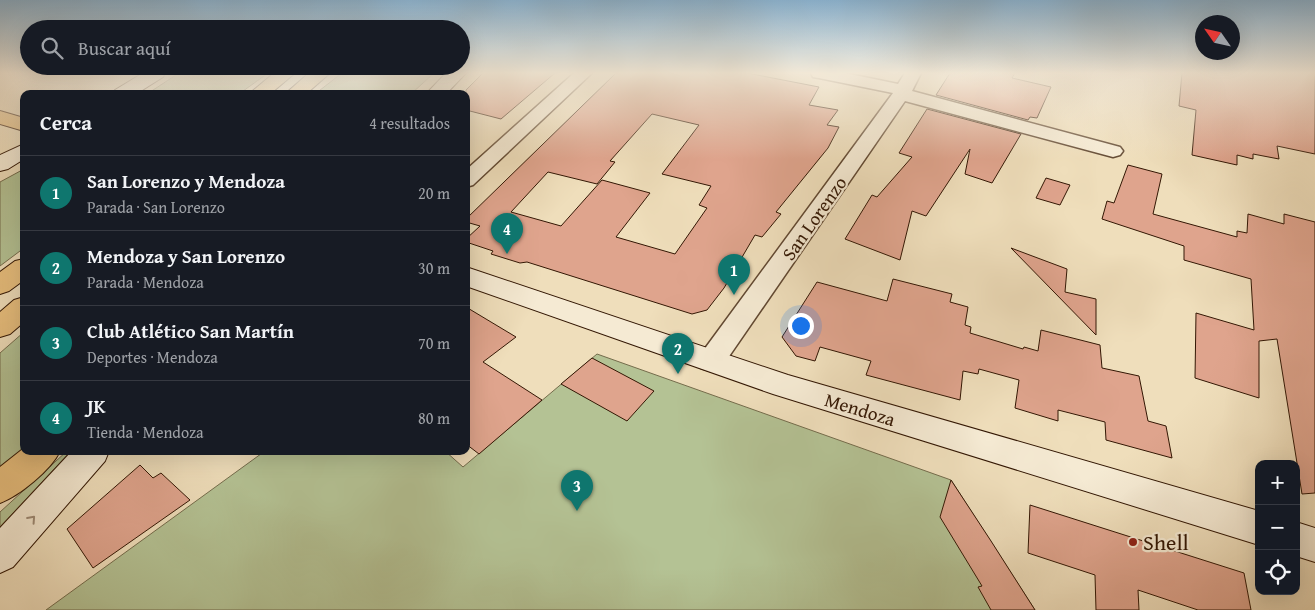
<!DOCTYPE html>
<html lang="es">
<meta charset="utf-8">
<style>
:root{--surface:#171b24;--page:#242831;--text:#f1f3f6;--muted:#9ea1a6;--line:#363941;--accent:#0f766e}
body{margin:0;font-family:"Gentium Book Plus",serif;background:var(--page);color:var(--text)}
.controls{position:absolute;right:15px;bottom:15px;display:grid;overflow:hidden;border-radius:10px;box-shadow:0 5px 20px #0002}
.controls button{width:45px;height:45px;display:grid;place-items:center;padding:0;border:0;border-bottom:1px solid var(--line);background:var(--surface);color:var(--text);font:25px sans-serif}
.compass{position:absolute;left:1195px;top:15px;width:45px;height:45px;border-radius:50%;background:var(--surface);box-shadow:0 5px 20px #0002;rotate:304deg}
.you{position:absolute;left:800px;top:325px;width:18px;height:18px;margin:-12px;border:4px solid #fff;border-radius:50%;background:#1a73e8;box-shadow:0 0 0 8px #1a73e833}
.badge{display:grid;place-items:center;width:32px;height:32px;border-radius:50%;background:var(--accent);color:#fff;font-size:16px;font-weight:700}
.pin{position:absolute;translate:-50% -41px;filter:drop-shadow(0 1px 2px #0008)}
.pin::after{content:'';position:absolute;top:26px;width:18px;height:15px;background:inherit;clip-path:polygon(0 0,100% 0,50% 100%)}
.list{margin:0;padding:0;list-style:none}
h2{display:flex;justify-content:space-between;align-items:center;height:65px;margin:0;padding:0 20px;font-size:21px}
h2 small{font-size:16px;font-weight:400;color:var(--muted)}
.list li{display:grid;grid-template-columns:32px 1fr auto;gap:15px;align-items:center;box-sizing:border-box;height:75px;padding:0 20px;border-top:1px solid var(--line)}
.list b{display:block;font-size:19px;white-space:nowrap}
.list p{margin:0;font-size:16px;white-space:nowrap;color:var(--muted)}
.list em{font-size:16px;font-style:normal;color:var(--muted)}
.icon{flex:none;width:28px;height:28px;fill:none;stroke:currentColor;stroke-width:2;stroke-linecap:round;stroke-linejoin:round}
.map{position:relative;flex:none;width:1315px;height:610px;overflow:hidden}
.search{position:absolute;background:var(--surface);box-shadow:0 5px 20px #0002;left:20px;top:20px;width:450px;height:55px;display:flex;align-items:center;gap:12px;box-sizing:border-box;padding:0 18px;border-radius:28px;color:var(--muted);font-size:19px}
.panel{position:absolute;background:var(--surface);box-shadow:0 5px 20px #0002;left:20px;top:90px;width:450px;height:365px;border-radius:10px}
.map>svg:first-child{display:block}
</style>
<div class="map">
<svg width="1315" height="610" viewBox="0 0 1315 610">
<rect width="100%" height="100%" fill="#efdebb"/>
<filter id="stains"><feTurbulence type="fractalNoise" baseFrequency=".004" numOctaves="4"/><feColorMatrix values="0 0 0 0 .2 0 0 0 0 .09 0 0 0 0 .02 0 0 0 .5 -.17"/></filter>
<radialGradient id="worn" r=".72"><stop offset=".6" stop-color="#630" stop-opacity="0"/><stop offset="1" stop-color="#630" stop-opacity=".3"/></radialGradient>
<!-- green -->
<path fill="#b4c294" stroke="#746c4c" d="M179,73H268L239,94H147Z
M342,73H434L411,94H315Z
M24,169V248L0,266V182Z
M24,332V451L0,472V353Z
M597,354L951,480L1035,610H46L265,451H445L463,467Z
M67,451H71L0,527V512Z"/>
<!-- building -->
<path fill="#dfa48d" stroke="#331704" fill-rule="evenodd" d="M483,73H555L501,119L466,110V90Z
M616,73H747L819,87L809,105L838,110L827,125L839,127L828,148L776,212L781,214L762,237L755,235L724,288L707,310L692,314L527,262L520,263L491,254L493,251L466,242V239L480,226L466,222V219ZM652,114L699,125L662,174L711,186L699,205L707,208L675,254L616,237L650,193L602,180L561,226L511,212L548,172L597,184L615,162L610,161Z
M950,73H1015L1012,78L1051,87L1037,118L1030,117L1028,120L936,95Z
M1182,73H1315V154L1277,146L1279,159L1253,154V159L1237,155V165L1192,155L1196,110L1179,106Z
M927,109L1021,134L992,183L965,174L970,149L926,216L912,211L900,260L845,239L872,195L877,197L912,157L899,153Z
M1128,165L1162,174L1153,214L1237,237V231L1247,233L1248,214L1284,224V214L1315,222V493L1302,494L1277,339L1259,341V398L1195,378L1196,313L1254,330L1251,279L1184,260V246L1102,219L1107,201L1114,203Z
M1046,178L1070,185L1060,205L1036,198Z
M1011,248L1067,269L1065,292L1096,299V335Z
M893,279L952,294L950,302L968,307L965,325L971,327L970,333L1023,349L1024,347L1038,351L1041,330L1100,345L1102,368L1139,376L1148,421L1166,426L1172,458L1106,440L1105,422L1058,410V421L1015,408L1019,380L979,369L978,374L963,371L960,400L866,375L871,361L820,347L815,361L796,356L782,337L817,282L887,301Z
M466,307L516,337L483,362L542,400L479,454L466,444Z
M592,358L654,391L627,421L561,384Z
M140,465L153,478L161,473L190,500L93,568L67,529Z
M951,480L991,541L1035,610H991L978,587L982,586L940,517Z
M1030,505L1244,573L1251,610H1198L1138,590L1139,610H1096L1095,575L1028,553Z"/>
<g fill="none" stroke-linecap="round" stroke-linejoin="round">
<!-- street casing -->
<g stroke="#624932" stroke-width="3">
<path id="street" d="M574,73H592L473,185L466,187V170Z
M811,73H845L898,84L905,73H921L912,91L1120,147L1123,151L1120,155L1113,157L905,101L721,368L711,371L701,368L698,361L701,354L893,93L819,78L813,77Z"/>
</g>
<!-- secondary casing -->
<g stroke="#331704" stroke-width="2">
<path id="secondary" d="M143,73H165L163,77L136,94H113L115,90Z
M446,73H466L446,94H426Z
M24,144V159L8,169L0,171V155Z
M466,267L788,375L1259,511V545L773,394L466,286Z
M72,451H109L105,461L13,567L0,573V528Z
M1296,522L1315,528V562L1296,556Z"/>
</g>
<!-- primary casing -->
<g stroke="#331704" stroke-width="2">
<path id="primary" d="M0,111L24,118V131L0,124Z"/>
</g>
<!-- highway casing -->
<g stroke="#331704" stroke-width="2">
<path id="highway" d="M274,73H295L270,94H249Z
M309,73H330L306,94H285Z
M24,259V280L9,291L0,294V272L15,261Z
M24,297V322L10,334L0,337V312L14,300Z
M24,448V451H60C51,470 19,496 0,503V467Z"/>
</g>
<!-- street -->
<use href="#street" fill="#f5ead3" fill-rule="evenodd"/>
<!-- secondary -->
<use href="#secondary" fill="#f5ead3" fill-rule="evenodd"/>
<!-- primary -->
<use href="#primary" fill="#e8bf7e" fill-rule="evenodd"/>
<!-- highway -->
<use href="#highway" fill="#e8bf7e" fill-rule="evenodd"/>
</g>
<!-- one-way arrows -->
<defs><path id="oneway-chevron" d="M-2-3.5L2.5 0L-2 3.5" fill="none" stroke-width="1.6" stroke-linecap="round" stroke-linejoin="round" transform="scale(1.25)"/></defs>
<use stroke="#9e8b76" href="#oneway-chevron" transform="translate(32 519) rotate(-48)"/>
<!-- sky -->
<linearGradient id="sky" x2="0" y2="1"><stop stop-color="#8bb6d6"/><stop offset="0.46" stop-color="#f8f0e0"/><stop offset="1" stop-color="#f8f0e0" stop-opacity="0"/></linearGradient>
<rect width="1315" height="159" fill="url(#sky)"/>
<!-- markers -->
<circle fill="#8f2418" stroke="#f5ead3" stroke-width="2" cx="1133" cy="542" r="5"/>
<g text-anchor="middle" stroke-width="4.5" stroke-linejoin="round" paint-order="stroke">
<!-- street labels -->
<g font-size="19" fill="#331704" stroke="#f5ead3">
<text transform="translate(814 218) rotate(-55)" y="7">San Lorenzo</text>
<text transform="translate(860 409) rotate(17)" y="7">Mendoza</text>
</g>
<!-- near-poi labels -->
<g font-size="22" fill="#331704" stroke="#f5ead3" text-anchor="start">
<text x="1143" y="550">Shell</text>
</g>
</g>
<rect width="100%" height="100%" filter="url(#stains)"/>
<rect width="100%" height="100%" fill="url(#worn)"/>
</svg>
<div class="controls">
<button>+</button>
<button>−</button>
<button><svg class="icon" aria-label="locate" viewBox="0 0 24 24"><circle cx="12" cy="12" r="6"/><path d="M12 2v4M12 18v4M2 12h4M18 12h4"/></svg></button>
</div>
<svg class="compass" viewBox="-18 -18 36 36"><path d="M0-13l5 13h-10z" fill="#e53935"/><path d="M0 13l5-13h-10z" fill="#9ea1a6"/></svg>
<div class="you"></div>
<div class="pin badge" style="left:734px;top:295px">1</div>
<div class="pin badge" style="left:678px;top:374px">2</div>
<div class="pin badge" style="left:577px;top:511px">3</div>
<div class="pin badge" style="left:507px;top:254px">4</div>
<div class="search"><svg class="icon" aria-label="search" viewBox="0 0 24 24"><circle cx="10" cy="10" r="6"/><path d="M15 15l6 6"/></svg>Buscar aquí</div>
<section class="panel">
<h2>Cerca<small>4 resultados</small></h2>
<ul class="list">
<li><span class="badge">1</span><div><b>San Lorenzo y Mendoza</b><p>Parada · San Lorenzo</p></div><em>20 m</em></li>
<li><span class="badge">2</span><div><b>Mendoza y San Lorenzo</b><p>Parada · Mendoza</p></div><em>30 m</em></li>
<li><span class="badge">3</span><div><b>Club Atlético San Martín</b><p>Deportes · Mendoza</p></div><em>70 m</em></li>
<li><span class="badge">4</span><div><b>JK</b><p>Tienda · Mendoza</p></div><em>80 m</em></li>
</ul>
</section>
</div>
